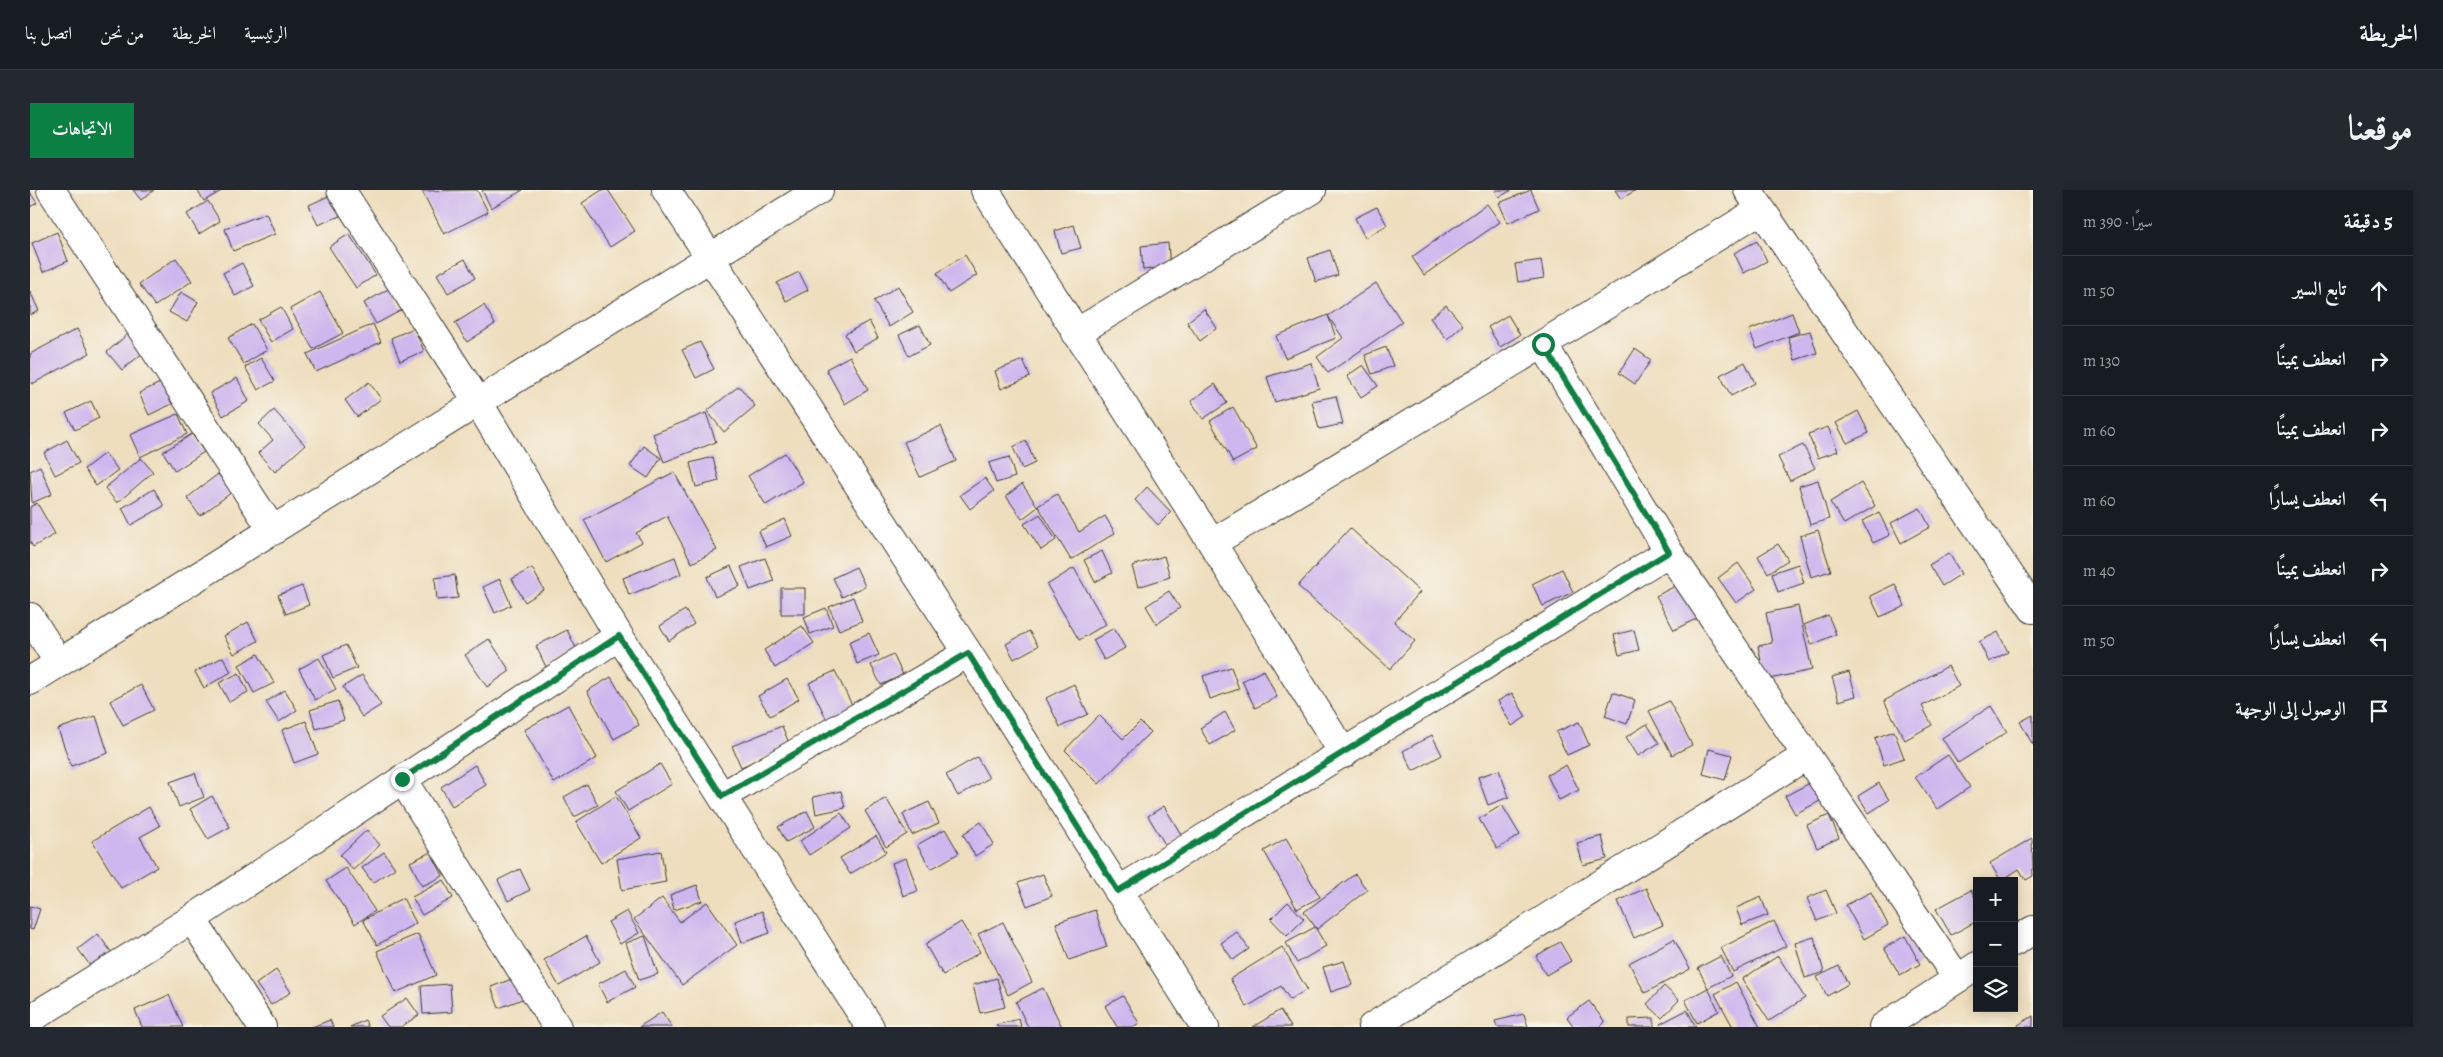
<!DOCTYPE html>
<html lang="ar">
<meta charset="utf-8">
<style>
:root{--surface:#171b24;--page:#242831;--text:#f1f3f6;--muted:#9ea1a6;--line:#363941;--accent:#0b8043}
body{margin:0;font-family:Alegreya,Amiri,serif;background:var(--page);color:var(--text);direction:rtl}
.controls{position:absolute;right:15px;bottom:15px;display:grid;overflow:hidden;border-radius:0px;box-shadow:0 2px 12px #0003}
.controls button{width:45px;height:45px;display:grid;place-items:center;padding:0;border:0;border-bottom:1px solid var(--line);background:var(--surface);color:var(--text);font:25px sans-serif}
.stop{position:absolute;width:15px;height:15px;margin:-11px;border:4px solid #0b8043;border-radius:50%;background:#fff}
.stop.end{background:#0b8043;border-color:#fff;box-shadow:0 1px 5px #0008}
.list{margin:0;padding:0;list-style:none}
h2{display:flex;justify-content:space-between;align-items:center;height:65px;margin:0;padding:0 20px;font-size:21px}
h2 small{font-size:16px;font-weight:400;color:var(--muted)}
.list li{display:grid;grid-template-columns:32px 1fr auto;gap:15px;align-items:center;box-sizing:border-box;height:70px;padding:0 20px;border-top:1px solid var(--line)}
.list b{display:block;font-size:19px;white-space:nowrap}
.list em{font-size:16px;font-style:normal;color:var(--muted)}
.icon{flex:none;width:28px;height:28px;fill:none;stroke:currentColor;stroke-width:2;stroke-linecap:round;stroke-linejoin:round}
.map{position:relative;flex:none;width:2003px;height:837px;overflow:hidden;direction:ltr;border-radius:0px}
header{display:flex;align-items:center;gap:30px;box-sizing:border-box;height:70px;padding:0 25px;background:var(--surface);border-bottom:1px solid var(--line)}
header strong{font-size:24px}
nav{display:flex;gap:28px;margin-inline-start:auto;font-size:18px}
.intro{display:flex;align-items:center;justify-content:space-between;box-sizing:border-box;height:120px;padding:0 30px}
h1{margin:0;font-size:35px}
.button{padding:12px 22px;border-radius:0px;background:var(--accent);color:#fff;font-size:18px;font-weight:700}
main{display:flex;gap:30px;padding:0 30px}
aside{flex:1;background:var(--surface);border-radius:0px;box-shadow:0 2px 12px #0003}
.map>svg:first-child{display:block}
</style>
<header>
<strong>الخريطة</strong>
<nav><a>الرئيسية</a><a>الخريطة</a><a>من نحن</a><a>اتصل بنا</a></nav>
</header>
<div class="intro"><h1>موقعنا</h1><a class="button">الاتجاهات</a></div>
<main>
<aside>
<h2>5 دقيقة<small>سيرًا · 390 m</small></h2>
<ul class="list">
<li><svg class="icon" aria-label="ahead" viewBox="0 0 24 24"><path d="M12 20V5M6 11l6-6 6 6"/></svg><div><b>تابع السير</b></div><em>50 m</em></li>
<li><svg class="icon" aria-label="right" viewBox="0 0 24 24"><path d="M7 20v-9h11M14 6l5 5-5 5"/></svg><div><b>انعطف يمينًا</b></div><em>130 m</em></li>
<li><svg class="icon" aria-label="right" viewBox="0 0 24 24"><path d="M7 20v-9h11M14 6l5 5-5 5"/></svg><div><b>انعطف يمينًا</b></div><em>60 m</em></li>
<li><svg class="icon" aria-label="left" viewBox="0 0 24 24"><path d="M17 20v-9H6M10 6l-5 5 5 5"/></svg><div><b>انعطف يسارًا</b></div><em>60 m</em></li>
<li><svg class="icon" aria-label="right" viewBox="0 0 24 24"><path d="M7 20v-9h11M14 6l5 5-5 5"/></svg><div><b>انعطف يمينًا</b></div><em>40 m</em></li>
<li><svg class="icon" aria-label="left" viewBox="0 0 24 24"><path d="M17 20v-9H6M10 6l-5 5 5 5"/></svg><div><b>انعطف يسارًا</b></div><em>50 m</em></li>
<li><svg class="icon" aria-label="arrive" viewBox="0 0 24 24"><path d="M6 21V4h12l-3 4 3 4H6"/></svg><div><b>الوصول إلى الوجهة</b></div></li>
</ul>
</aside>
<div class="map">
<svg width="2003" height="837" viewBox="0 0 2003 837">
<rect width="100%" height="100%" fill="#f7f3e8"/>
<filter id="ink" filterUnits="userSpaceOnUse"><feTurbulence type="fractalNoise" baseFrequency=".02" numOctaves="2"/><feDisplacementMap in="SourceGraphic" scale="10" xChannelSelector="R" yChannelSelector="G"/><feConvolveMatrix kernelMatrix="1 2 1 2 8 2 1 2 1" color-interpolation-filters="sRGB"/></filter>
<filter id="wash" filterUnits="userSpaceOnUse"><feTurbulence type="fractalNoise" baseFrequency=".0096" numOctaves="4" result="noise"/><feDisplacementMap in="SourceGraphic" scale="20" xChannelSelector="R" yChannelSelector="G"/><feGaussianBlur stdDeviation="1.12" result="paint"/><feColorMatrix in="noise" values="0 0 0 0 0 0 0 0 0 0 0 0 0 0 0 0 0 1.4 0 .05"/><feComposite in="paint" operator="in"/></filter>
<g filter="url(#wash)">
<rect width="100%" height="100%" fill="#efdebe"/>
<g id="blocks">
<!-- building -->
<path fill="#ceb7ee" d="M103,0H124L111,10Z
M167,0H193L174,11Z
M447,0L458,22L414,44L392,1Z
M452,0H493L461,18Z
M572,0H578L605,41L580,57L552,13Z
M1465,0H1482L1469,7Z
M1501,0L1509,19L1478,33L1469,13Z
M1585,0H1606L1591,9Z
M0,2L7,13L0,17Z
M301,5L310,26L288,35L279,15Z
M178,11L190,31L169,44L157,24Z
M1457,14L1470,32L1394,85L1382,67Z
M1347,17L1357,35L1335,48L1325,28Z
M236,23L245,44L203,61L195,39Z
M1044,35L1051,58L1031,63L1025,41Z
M27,42L38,71L13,82L2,53Z
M319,44L346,85L326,98L299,57Z
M1727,51L1737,71L1714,83L1704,63Z
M1138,53L1140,77L1113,80L1111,56Z
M1300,60L1308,85L1286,92L1278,68Z
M935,65L947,85L919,103L907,83Z
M146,68L162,91L125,116L109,94Z
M435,69L445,88L418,103L407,84Z
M1511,70L1514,88L1488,92L1485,74Z
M212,73L224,96L205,106L193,83Z
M769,82L778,100L756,111L747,93Z
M1346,93L1372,132L1298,183L1287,167L1313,148L1298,126Z
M868,96L883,122L859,137L844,111Z
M360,98L372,120L346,134L334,113Z
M0,101L9,121L0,125Z
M151,102L168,112L157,132L139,122Z
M290,102L313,143L283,159L260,119Z
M454,115L465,134L437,152L425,133Z
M1416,115L1433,135L1417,149L1400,128Z
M251,117L263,139L241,152L228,130Z
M1174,119L1187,138L1170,151L1157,132Z
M1762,123L1769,142L1727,159L1719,140Z
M1298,125L1306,148L1255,168L1246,146Z
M1478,125L1490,145L1470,157L1458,137Z
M839,131L848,148L824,161L815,144Z
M222,134L237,160L214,174L198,148Z
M343,134L351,152L286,182L277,164Z
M890,135L900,155L879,166L869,145Z
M384,138L394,161L370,171L361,148Z
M47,139L60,163L2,194L0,191V164Z
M1780,141L1787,163L1765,170L1758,147Z
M98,144L114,162L92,180L77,162Z
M670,152L684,179L666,188L652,160Z
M1356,157L1363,176L1342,184L1335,165Z
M1605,159L1621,170L1605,194L1589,183Z
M820,166L838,200L815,214L796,179Z
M231,168L245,191L228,200L215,177Z
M993,170L1000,187L971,199L965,181Z
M1715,172L1725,193L1701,206L1690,185Z
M1281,173L1289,198L1245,212L1237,187Z
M1333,175L1348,196L1331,207L1317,186Z
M207,188L219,211L193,226L180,203Z
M132,192L142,214L119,225L109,203Z
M339,192L351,209L327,227L315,210Z
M1185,194L1197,213L1173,229L1161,211Z
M709,196L725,216L694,242L677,221Z
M1306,206L1313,234L1289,239L1282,211Z
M61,211L69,228L45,240L36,223Z
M1203,217L1227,259L1203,272L1180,231Z
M244,220L275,255L245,282L228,263L243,250L229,234Z
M1828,221L1839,243L1817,253L1806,233Z
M676,223L686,252L634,272L623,244Z
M148,224L157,244L110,267L100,245Z
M911,236L926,271L890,287L874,252Z
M1798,237L1808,261L1788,268L1778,244Z
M162,244L174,262L145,281L133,262Z
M37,250L49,273L25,285L14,263Z
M996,251L1005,273L992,279L983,257Z
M1773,255L1785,278L1760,291L1748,267Z
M614,256L631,268L618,288L600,276Z
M75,263L88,280L66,296L54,279Z
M755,263L773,292L736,315L718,286Z
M683,267L689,291L666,297L660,273Z
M979,267L985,287L966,293L959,273Z
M111,268L123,282L87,313L75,298Z
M10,276L22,304L2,313L0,281Z
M644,282L687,360L662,373L637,326L606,343L612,352L576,372L554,330Z
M188,284L202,302L170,326L157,308Z
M955,288L964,301L940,319L930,305Z
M1788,290L1799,329L1780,335L1769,296Z
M1831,293L1845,316L1814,334L1800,312Z
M992,294L1008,317L992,329L976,306Z
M1117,297L1141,322L1128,335L1105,310Z
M124,299L134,316L101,335L92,318Z
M1027,304L1049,342L1075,326L1085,343L1041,370L1008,316Z
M7,313L25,344L3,357L0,352V317Z
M1890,318L1900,337L1871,353L1861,333Z
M1849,323L1860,345L1843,353L1832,331Z
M1010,324L1026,350L1011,360L994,334Z
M755,329L762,346L736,357L729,341Z
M1320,338L1390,402L1364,432L1385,451L1360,479L1268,396Z
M1788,340L1801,381L1781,387L1770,346Z
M1748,354L1758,370L1738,383L1728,366Z
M1072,361L1082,383L1065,392L1054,370Z
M1919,363L1931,384L1912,396L1899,375Z
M1134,366L1140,387L1108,397L1102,376Z
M645,367L651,384L599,405L593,388Z
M735,368L744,391L720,400L711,377Z
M1708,373L1726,399L1706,413L1688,388Z
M1768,374L1774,393L1748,402L1742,383Z
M701,376L710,396L685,407L677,387Z
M826,377L835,396L812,407L803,388Z
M502,378L514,400L495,412L482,389Z
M1044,378L1076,434L1049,450L1017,395Z
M1532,379L1543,402L1513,416L1502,394Z
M425,385L428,408L407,410L405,388Z
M470,389L481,415L465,423L453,397Z
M1653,392L1672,426L1644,440L1626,406Z
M1865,394L1875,416L1850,427L1840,406Z
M272,396L279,415L256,424L248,405Z
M751,398H775V424H751Z
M1139,401L1150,418L1127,434L1116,416Z
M823,407L832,431L809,440L799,417Z
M1768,416L1782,480L1735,490L1728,456L1742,453L1736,423Z
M796,418L803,436L780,444L774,427Z
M655,420L664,434L639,451L630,436Z
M1798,425L1806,444L1782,455L1774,435Z
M218,432L228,451L204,464L194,446Z
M772,436L784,453L745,478L734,460Z
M1084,438L1095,458L1074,470L1063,450Z
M537,440L547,460L516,477L506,456Z
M1604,440L1609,460L1589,465L1584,445Z
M999,441L1008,456L984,469L976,454Z
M1968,442L1978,462L1959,472L1949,452Z
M839,443L849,465L827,474L819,452Z
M459,449L480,481L457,497L435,465Z
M316,455L327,478L303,488L293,465Z
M228,464L244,493L224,503L209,475Z
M863,464L873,485L851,495L841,475Z
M193,467L201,482L174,498L165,482Z
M289,468L306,499L285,510L269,479Z
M1918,476L1929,496L1892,516L1902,535L1875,550L1854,511Z
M1201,477L1209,499L1180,509L1173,486Z
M1234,480L1247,507L1225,518L1212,491Z
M805,481L823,517L797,530L779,493Z
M1819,482L1826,506L1809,511L1802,487Z
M209,483L218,502L199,512L189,493Z
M332,485L351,515L332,527L313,497Z
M581,487L609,535L584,549L557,501Z
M757,489L769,509L740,526L728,506Z
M1044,494L1058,524L1030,537L1016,508Z
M111,495L124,520L93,535L80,511Z
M255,500L267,520L249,532L236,512Z
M1583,502L1605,510L1597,534L1575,526Z
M1482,503L1496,527L1482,536L1468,511Z
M308,511L314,530L286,539L280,520Z
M1639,511L1662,555L1642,565L1619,521Z
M538,515L567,568L524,593L494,540Z
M1961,516L1977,542L1928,573L1912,548Z
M1195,522L1205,540L1180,555L1170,538Z
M1069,525L1093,549L1110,532L1120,542L1069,594L1035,560Z
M2003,525V555L1990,532Z
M66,526L78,563L41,576L28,539Z
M276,531L288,564L264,573L252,540Z
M1549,532L1559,555L1537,565L1526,542Z
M1617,534L1629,553L1608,566L1596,547Z
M752,536L760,556L711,577L702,556Z
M1864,541L1874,568L1854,575L1845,548Z
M1402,545L1412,565L1383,581L1373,561Z
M1679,559L1702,565L1695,590L1673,584Z
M1918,565L1940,597L1907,619L1885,587Z
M947,567L959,588L928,606L916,585Z
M630,574L642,594L598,621L586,601Z
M445,575L456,595L422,616L411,597Z
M1536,575L1549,600L1529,610L1517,585Z
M1469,580L1479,607L1458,615L1448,587Z
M165,583L174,607L149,617L140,592Z
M1780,593L1790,611L1765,624L1755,606Z
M1849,593L1859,610L1839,623L1828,606Z
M557,594L568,615L544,627L534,607Z
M811,601L815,618L786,624L783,607Z
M182,606L200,637L178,649L160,619Z
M586,606L611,648L571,673L546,632Z
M856,608L877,644L856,657L835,621Z
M899,612L909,633L882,645L873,624Z
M1472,615L1490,645L1467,659L1449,629Z
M1134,616L1152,646L1136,656L1118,626Z
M119,617L130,636L110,647L127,677L91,698L62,651Z
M777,621L785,637L756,652L748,637Z
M811,623L821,638L779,665L770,651Z
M1799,625L1809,648L1787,658L1777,635Z
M951,632L964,654L945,666L933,644Z
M915,639L929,663L901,679L887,655Z
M337,640L350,655L323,680L310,665Z
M846,646L856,662L820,684L810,668Z
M1572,646L1577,669L1553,675L1547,653Z
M1256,648L1290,707L1267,719L1234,661Z
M2002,648L2003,686L1996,690L1989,679L1971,691L1960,673Z
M631,661L636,692L592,700L587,669Z
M354,662L365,678L343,693L332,678Z
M401,662L413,686L392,696L380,672Z
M876,668L888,701L873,706L862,673Z
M316,678L345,721L325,734L296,691Z
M490,679L500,700L478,711L468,690Z
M1013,684L1022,706L997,716L988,693Z
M1325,684L1337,700L1287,739L1274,722Z
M414,690L423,708L392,725L382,707Z
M667,695L672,711L644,720L640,705Z
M1616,698L1633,735L1604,748L1588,711Z
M1796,700L1806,723L1787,731L1777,708Z
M1941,700L1947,711V731L1921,745L1906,719Z
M1841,702L1858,735L1834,749L1816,715Z
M1731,707L1738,725L1712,735L1706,718Z
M373,708L386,733L347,755L333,730Z
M632,708L650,732L677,712L707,755L652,795L604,729Z
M1258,712L1274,729L1257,746L1241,729Z
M0,716L10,719L3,740L0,739Z
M1065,720L1077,757L1039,770L1026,733Z
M597,721L609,743L590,754L578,732Z
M732,721L740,743L712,753L705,731Z
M1744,731L1756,756L1703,782L1691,758Z
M931,732L950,762L913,785L895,754Z
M973,732L1002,792L978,805L948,744Z
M1285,737L1296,756L1267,773L1256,753Z
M1207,742L1219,759L1203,770L1191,753Z
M68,744L82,763L62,778L48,759Z
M388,744L406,785L365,803L347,761Z
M556,746L570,772L529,796L514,770Z
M615,746L628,784L609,790L596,753Z
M1875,746L1890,774L1870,785L1854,758Z
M1784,747L1794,782L1775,788L1765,753Z
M1644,749L1660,779L1615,803L1599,773Z
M1530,752L1541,771L1516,785L1506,766Z
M1252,757L1277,799L1260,810L1251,796L1217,817L1200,789Z
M1691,766L1701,786L1678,798L1668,778Z
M1748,766L1775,808L1739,831L1712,789Z
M1314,771L1322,795L1301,802L1293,777Z
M1809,776L1818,794L1797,806L1787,787Z
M596,779L605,797L577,812L568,794Z
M246,780L261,802L241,815L226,794Z
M487,787L495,808L469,818L461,797Z
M967,788L975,817L950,823L943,795Z
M1706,792L1730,837H1703L1685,804Z
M420,794L422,822L393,824L391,796Z
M1634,796L1649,810L1632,828L1617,814Z
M1013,798L1032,837H998L986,812Z
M1678,798L1689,821L1667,833L1655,810Z
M139,805L153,837H112L105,820Z
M1093,806L1109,833L1103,837H1087L1075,816Z
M377,808L389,825L371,837H358L350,826Z
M1559,811L1575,832L1570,837H1544L1537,827Z
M1250,820L1261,837H1223Z
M1657,820L1666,837H1631L1630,834Z
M632,822L642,837H609Z
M1494,824L1498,837H1467L1465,831Z
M2003,826V837H1989L1988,835Z
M1624,828V837H1599V829Z
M989,829L991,837H967L966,835Z
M300,830L303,837H282Z
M335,830L338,837H320Z"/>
</g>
</g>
<g filter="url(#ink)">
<use href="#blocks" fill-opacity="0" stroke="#3c3934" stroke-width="1"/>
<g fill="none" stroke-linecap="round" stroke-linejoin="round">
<!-- minor casing -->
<g stroke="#3c3934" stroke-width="30">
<path id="minor" d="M21,0L243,341
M311,0L448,212L589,446L840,837
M636,0L938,463L1175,837
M955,0L1182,353L1314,564
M1718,0L2003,419
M1046,143L1282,0
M1513,154L1639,362L1927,788
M1182,353L1513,154L1730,20
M0,427L29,473
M0,491L789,0
M372,589L527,837
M692,606L938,463
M1088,701L1639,362
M162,729L232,837
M1984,752L2003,740
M0,829L162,729L589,446
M1342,837L1776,566
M1853,837L1947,776"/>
</g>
<!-- minor -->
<use href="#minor" stroke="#fff" stroke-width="28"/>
</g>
</g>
<g fill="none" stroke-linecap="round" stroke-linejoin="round" filter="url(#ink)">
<!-- route -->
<path stroke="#0b8043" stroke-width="6" d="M372,589L589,446L692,606L938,463L1088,701L1639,362L1513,154"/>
</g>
</svg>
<div class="controls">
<button>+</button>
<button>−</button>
<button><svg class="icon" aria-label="layers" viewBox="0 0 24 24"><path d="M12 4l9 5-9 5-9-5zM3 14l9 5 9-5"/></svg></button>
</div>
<div class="stop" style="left:1513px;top:154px"></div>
<div class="stop end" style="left:372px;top:589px"></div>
</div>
</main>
